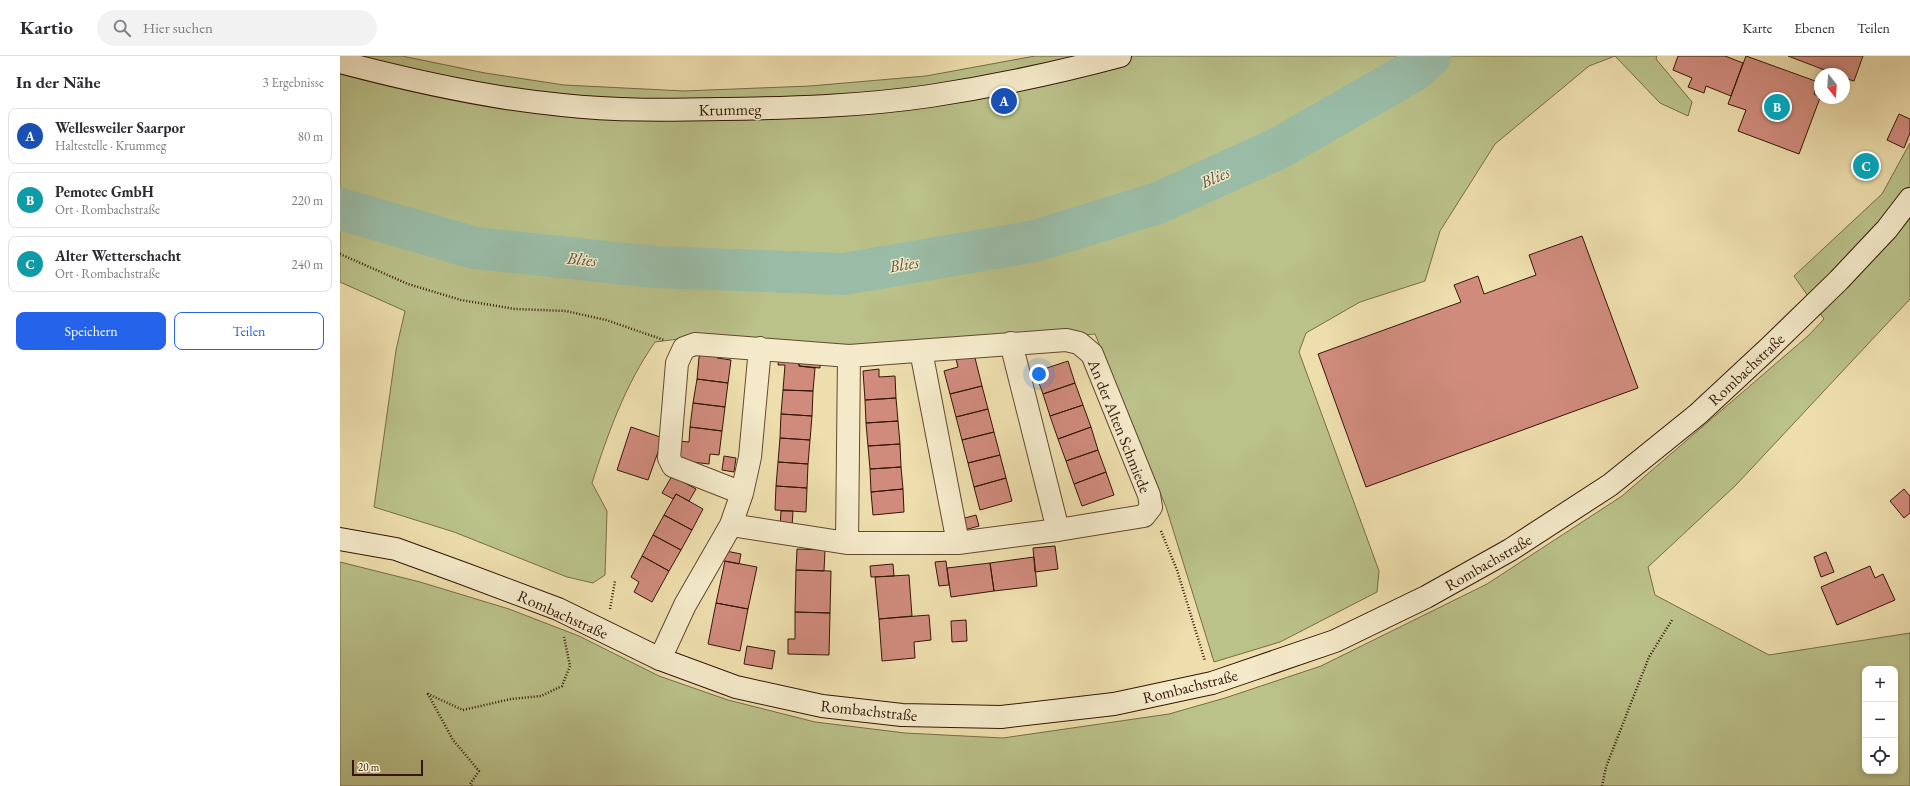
<!DOCTYPE html>
<html lang="de">
<meta charset="utf-8">
<style>
:root{--surface:#fff;--page:#f2f2f3;--text:#2b2b33;--muted:#7c7c81;--line:#e1e1e2;--accent:#2563eb}
body{margin:0;font-family:"EB Garamond",serif;background:var(--page);color:var(--text)}
.controls{position:absolute;right:12px;bottom:12px;display:grid;overflow:hidden;border-radius:8px;box-shadow:0 2px 6px #0003}
.controls button{width:36px;height:36px;display:grid;place-items:center;padding:0;border:0;border-bottom:1px solid var(--line);background:var(--surface);color:var(--text);font:20px sans-serif}
.compass{position:absolute;left:1474px;top:12px;width:36px;height:36px;border-radius:50%;background:var(--surface);box-shadow:0 2px 6px #0003;rotate:163deg}
.scale{position:absolute;left:12px;bottom:10px;width:71px;box-sizing:border-box;padding-left:4px;border:2px solid #341606;border-top:0;font-size:11px;line-height:14px;white-space:nowrap;color:#341606;-webkit-text-stroke:3px #f4eaca;paint-order:stroke}
.you{position:absolute;left:699px;top:318px;width:14px;height:14px;margin:-10px;border:3px solid #fff;border-radius:50%;background:#1a73e8;box-shadow:0 0 0 6px #1a73e833}
.badge{display:grid;place-items:center;width:26px;height:26px;border-radius:50%;background:var(--accent);color:#fff;font-size:13px;font-weight:700}
.pin{position:absolute;translate:-50% -50%;border:2px solid #fff;box-shadow:0 1px 4px #0006}
.list{margin:0;padding:0;list-style:none}
h2{display:flex;justify-content:space-between;align-items:center;height:52px;margin:0;padding:0 16px;font-size:17px}
h2 small{font-size:13px;font-weight:400;color:var(--muted)}
.list li{display:grid;grid-template-columns:26px 1fr auto;gap:12px;align-items:center;box-sizing:border-box;height:56px;margin:0 8px 8px;padding:0 8px;border:1px solid var(--line);border-radius:8px}
.list b{display:block;font-size:15px;white-space:nowrap}
.list p{margin:0;font-size:13px;white-space:nowrap;color:var(--muted)}
.list em{font-size:13px;font-style:normal;color:var(--muted)}
.actions{display:flex;gap:8px;padding:12px 16px}
.actions a{flex:1;padding:9px 0;border:1px solid var(--accent);border-radius:8px;text-align:center;font-size:14px;color:var(--accent)}
.actions .main{background:var(--accent);color:#fff}
.icon{flex:none;width:22px;height:22px;fill:none;stroke:currentColor;stroke-width:2;stroke-linecap:round;stroke-linejoin:round}
.map{position:relative;flex:none;width:1570px;height:730px;overflow:hidden}
header{display:flex;align-items:center;gap:24px;box-sizing:border-box;height:56px;padding:0 20px;background:var(--surface);border-bottom:1px solid var(--line)}
header strong{font-size:19px}
nav{display:flex;gap:22px;margin-inline-start:auto;font-size:14px}
.search{width:280px;height:36px;background:var(--page);display:flex;align-items:center;gap:10px;box-sizing:border-box;padding:0 14px;border-radius:22px;color:var(--muted);font-size:15px}
main{display:flex}
aside{flex:1;background:var(--surface)}
.map>svg:first-child{display:block}
</style>
<header>
<strong>Kartio</strong>
<div class="search"><svg class="icon" aria-label="search" viewBox="0 0 24 24"><circle cx="10" cy="10" r="6"/><path d="M15 15l6 6"/></svg>Hier suchen</div>
<nav><a>Karte</a><a>Ebenen</a><a>Teilen</a></nav>
</header>
<main>
<aside>
<h2>In der Nähe<small>3 Ergebnisse</small></h2>
<ul class="list">
<li><span class="badge" style="background:#1a4fb4">A</span><div><b>Wellesweiler Saarpor</b><p>Haltestelle · Krummeg</p></div><em>80 m</em></li>
<li><span class="badge" style="background:#0f9aa8">B</span><div><b>Pemotec GmbH</b><p>Ort · Rombachstraße</p></div><em>220 m</em></li>
<li><span class="badge" style="background:#0f9aa8">C</span><div><b>Alter Wetterschacht</b><p>Ort · Rombachstraße</p></div><em>240 m</em></li>
</ul>
<div class="actions"><a class="main">Speichern</a><a>Teilen</a></div>
</aside>
<div class="map">
<svg width="1570" height="730" viewBox="0 0 1570 730">
<rect width="100%" height="100%" fill="#eedead"/>
<filter id="stains"><feTurbulence type="fractalNoise" baseFrequency=".005" numOctaves="4"/><feColorMatrix values="0 0 0 0 .2 0 0 0 0 .09 0 0 0 0 .02 0 0 0 .5 -.17"/></filter>
<radialGradient id="worn" r=".72"><stop offset=".6" stop-color="#630" stop-opacity="0"/><stop offset="1" stop-color="#630" stop-opacity=".3"/></radialGradient>
<!-- green -->
<path fill="#bac189" stroke="#776c48" fill-rule="evenodd" d="M0,0H62L145,17L224,29L344,35L470,30L586,20L695,0H1317L1316,3L1352,46L1348,60L1320,47L1275,0L1249,10L1155,88L1100,175L1085,225L1020,246L966,277L959,296L1039,515L1037,536L940,586L874,606L826,451L755,278L509,295L354,281L315,286C285,329 268,377 252,427L267,455L265,519L253,527L227,521L114,476L34,451L56,294L65,255L0,226Z
M1570,87V243L1396,429L1308,511L1315,539L1429,599L1570,577V730H0V506L80,526L169,553L239,580L319,620L388,644L475,666L565,677L663,682L829,658L885,642L981,610L1147,528L1282,440L1469,279L1484,263L1454,220L1542,138ZM1525,613H1555V715H1525Z"/>
<g fill="none" stroke-linecap="round" stroke-linejoin="round">
<!-- river -->
<path stroke="#9abca7" stroke-width="42" d="M0,153L135,192L314,211L504,218L695,185L818,147L939,92L1075,14L1090,0"/>
</g>
<!-- building -->
<path fill="#d08b7d" stroke="#341606" d="M1338,0H1385L1403,7L1391,40L1366,30L1364,37L1348,31L1352,22L1333,14Z
M1406,0L1478,26L1474,38L1480,42L1459,98L1398,75L1406,54L1388,48Z
M1448,0H1523L1514,25L1504,22V18H1495Z
M1559,58L1570,63V77L1564,92L1547,84Z
M1242,180L1298,332L1026,431L978,298L1121,246L1114,229L1138,220L1144,238L1196,219L1189,199Z
M360,291L378,293L377,302L391,304L388,327L357,323Z
M634,298L642,330L610,338L604,315L618,311L616,303Z
M439,300L459,302V310L475,312L473,335L443,334L445,309H438Z
M459,302L480,303V312L459,310Z
M728,305L735,327L703,338L695,316Z
M539,313V321L555,320L556,342L525,344L523,315Z
M357,323L388,327L385,351L353,347Z
M735,327L743,349L710,360L703,338Z
M642,330L648,353L616,361L610,338Z
M443,334L473,335L472,360L441,358Z
M556,342L558,365L526,367L525,344Z
M353,347L385,351L382,375L350,371Z
M743,349L751,371L718,383L710,360Z
M648,353L654,376L622,384L616,361Z
M441,358L472,360L470,384L440,382Z
M558,365L560,388L528,390L526,367Z
M291,371L323,382L308,424L277,414Z
M350,371L382,375L379,399L370,398L369,408L334,404L337,385L349,386Z
M751,371L758,394L726,405L718,383Z
M654,376L660,399L628,407L622,384Z
M440,382L470,384L468,408L438,406Z
M560,388L561,411L530,413L528,390Z
M758,394L766,416L734,428L726,405Z
M660,399L666,422L634,431L628,407Z
M384,400L396,402L394,416L382,414Z
M438,406L468,408L467,432L436,430Z
M561,411L563,433L531,436L530,413Z
M766,416L774,439L742,450L734,428Z
M332,420L356,433L349,445L336,438L333,443L322,437Z
M666,422L672,445L640,454L634,431Z
M436,430L467,432L466,456L435,454Z
M563,433L564,456L533,459L531,436Z
M1564,433L1570,440V457L1564,462L1550,445Z
M336,438L363,453L352,474L324,459Z
M441,455H453L452,471L440,470Z
M324,459L352,474L341,494L313,479Z
M636,459L639,470L624,474L621,463Z
M313,479L341,494L329,515L302,500Z
M715,490L718,513L695,516L693,492Z
M457,493L485,494L484,515L456,514Z
M381,494L401,498L399,508L379,504Z
M1486,496L1494,516L1481,521L1474,501Z
M302,500L329,515L312,546L294,536L299,526L291,521Z
M694,501L697,530L654,535L650,507Z
M385,505L417,511L408,553L376,547Z
M606,505L609,529L599,530L595,506Z
M650,507L654,535L611,541L607,512Z
M553,508L554,520L531,521L530,510Z
M1530,510L1535,522L1543,518L1555,544L1497,569L1481,531Z
M456,514L491,515L490,557L455,556Z
M569,519L572,560L539,563L535,521Z
M376,547L408,553L400,595L368,588Z
M455,556L490,557L489,599L448,598V583H455Z
M589,559L591,584L574,586L575,602L542,605L539,563Z
M626,564L627,585L612,586L611,565Z
M407,590L435,595L432,613L404,608Z"/>
<g fill="none" stroke-linecap="round" stroke-linejoin="round">
<!-- street casing -->
<g stroke="#624830" stroke-width="24">
<path id="street" d="M671,287L718,474
M581,295L618,487
M391,469L507,487H618L718,474L804,460L811,451L809,439L752,298L739,287L726,284L509,300L355,288L344,292L337,307L329,402L333,410L402,437
M507,487L509,300
M320,603L345,549L391,469L402,437L410,401L420,292"/>
</g>
<!-- secondary casing -->
<g stroke="#341606" stroke-width="24">
<path id="secondary" d="M0,6C72,25 147,42 222,49C275,55 331,54 384,53C453,52 522,50 590,40C655,30 717,17 780,0
M0,483L56,493L122,517L218,553L320,603L396,631L482,650L562,659L661,661L774,648L872,627L995,585L1086,541L1170,494L1270,429L1358,358L1430,291L1499,224L1547,173L1570,143"/>
</g>
<!-- path -->
<path stroke="#341606" stroke-width="2.5" stroke-dasharray="1 2" stroke-linecap="butt" d="M0,198L68,228L121,244L175,253L226,255L266,264L324,284
M821,475L837,514L865,605
M270,553L275,525
M132,730L130,728L139,715L113,684L88,638L123,654L171,643L201,640L222,630L230,610L224,581
M1262,730L1266,711L1309,601L1332,564"/>
<!-- street -->
<use href="#street" stroke="#f4eaca" stroke-width="22"/>
<!-- secondary -->
<use href="#secondary" stroke="#f4eaca" stroke-width="22"/>
</g>
<g text-anchor="middle" stroke-width="3" stroke-linejoin="round" paint-order="stroke">
<!-- street labels -->
<g font-size="16" fill="#341606" stroke="#f4eaca">
<text transform="translate(390 53) rotate(-1)" y="6">Krummeg</text>
<text transform="translate(1406 313) rotate(-43)" y="6">Rombachstraße</text>
<text transform="translate(780 370) rotate(68)" y="6">An der Alten Schmiede</text>
<text transform="translate(1148 506) rotate(-30)" y="6">Rombachstraße</text>
<text transform="translate(223 558) rotate(24)" y="6">Rombachstraße</text>
<text transform="translate(850 630) rotate(-14)" y="6">Rombachstraße</text>
<text transform="translate(529 654) rotate(6)" y="6">Rombachstraße</text>
</g>
<!-- water labels -->
<g font-size="17" font-style="italic" fill="#58503e" stroke="#f4eaca">
<text transform="translate(875 121) rotate(-24)" y="6">Blies</text>
<text transform="translate(242 203) rotate(6)" y="6">Blies</text>
<text transform="translate(564 208) rotate(-10)" y="6">Blies</text>
</g>
</g>
<rect width="100%" height="100%" filter="url(#stains)"/>
<rect width="100%" height="100%" fill="url(#worn)"/>
</svg>
<div class="controls">
<button>+</button>
<button>−</button>
<button><svg class="icon" aria-label="locate" viewBox="0 0 24 24"><circle cx="12" cy="12" r="6"/><path d="M12 2v4M12 18v4M2 12h4M18 12h4"/></svg></button>
</div>
<svg class="compass" viewBox="-18 -18 36 36"><path d="M0-13l5 13h-10z" fill="#e53935"/><path d="M0 13l5-13h-10z" fill="#7c7c81"/></svg>
<div class="scale">20 m</div>
<div class="you"></div>
<div class="pin badge" style="left:664px;top:45px;background:#1a4fb4">A</div>
<div class="pin badge" style="left:1437px;top:51px;background:#0f9aa8">B</div>
<div class="pin badge" style="left:1526px;top:110px;background:#0f9aa8">C</div>
</div>
</main>
